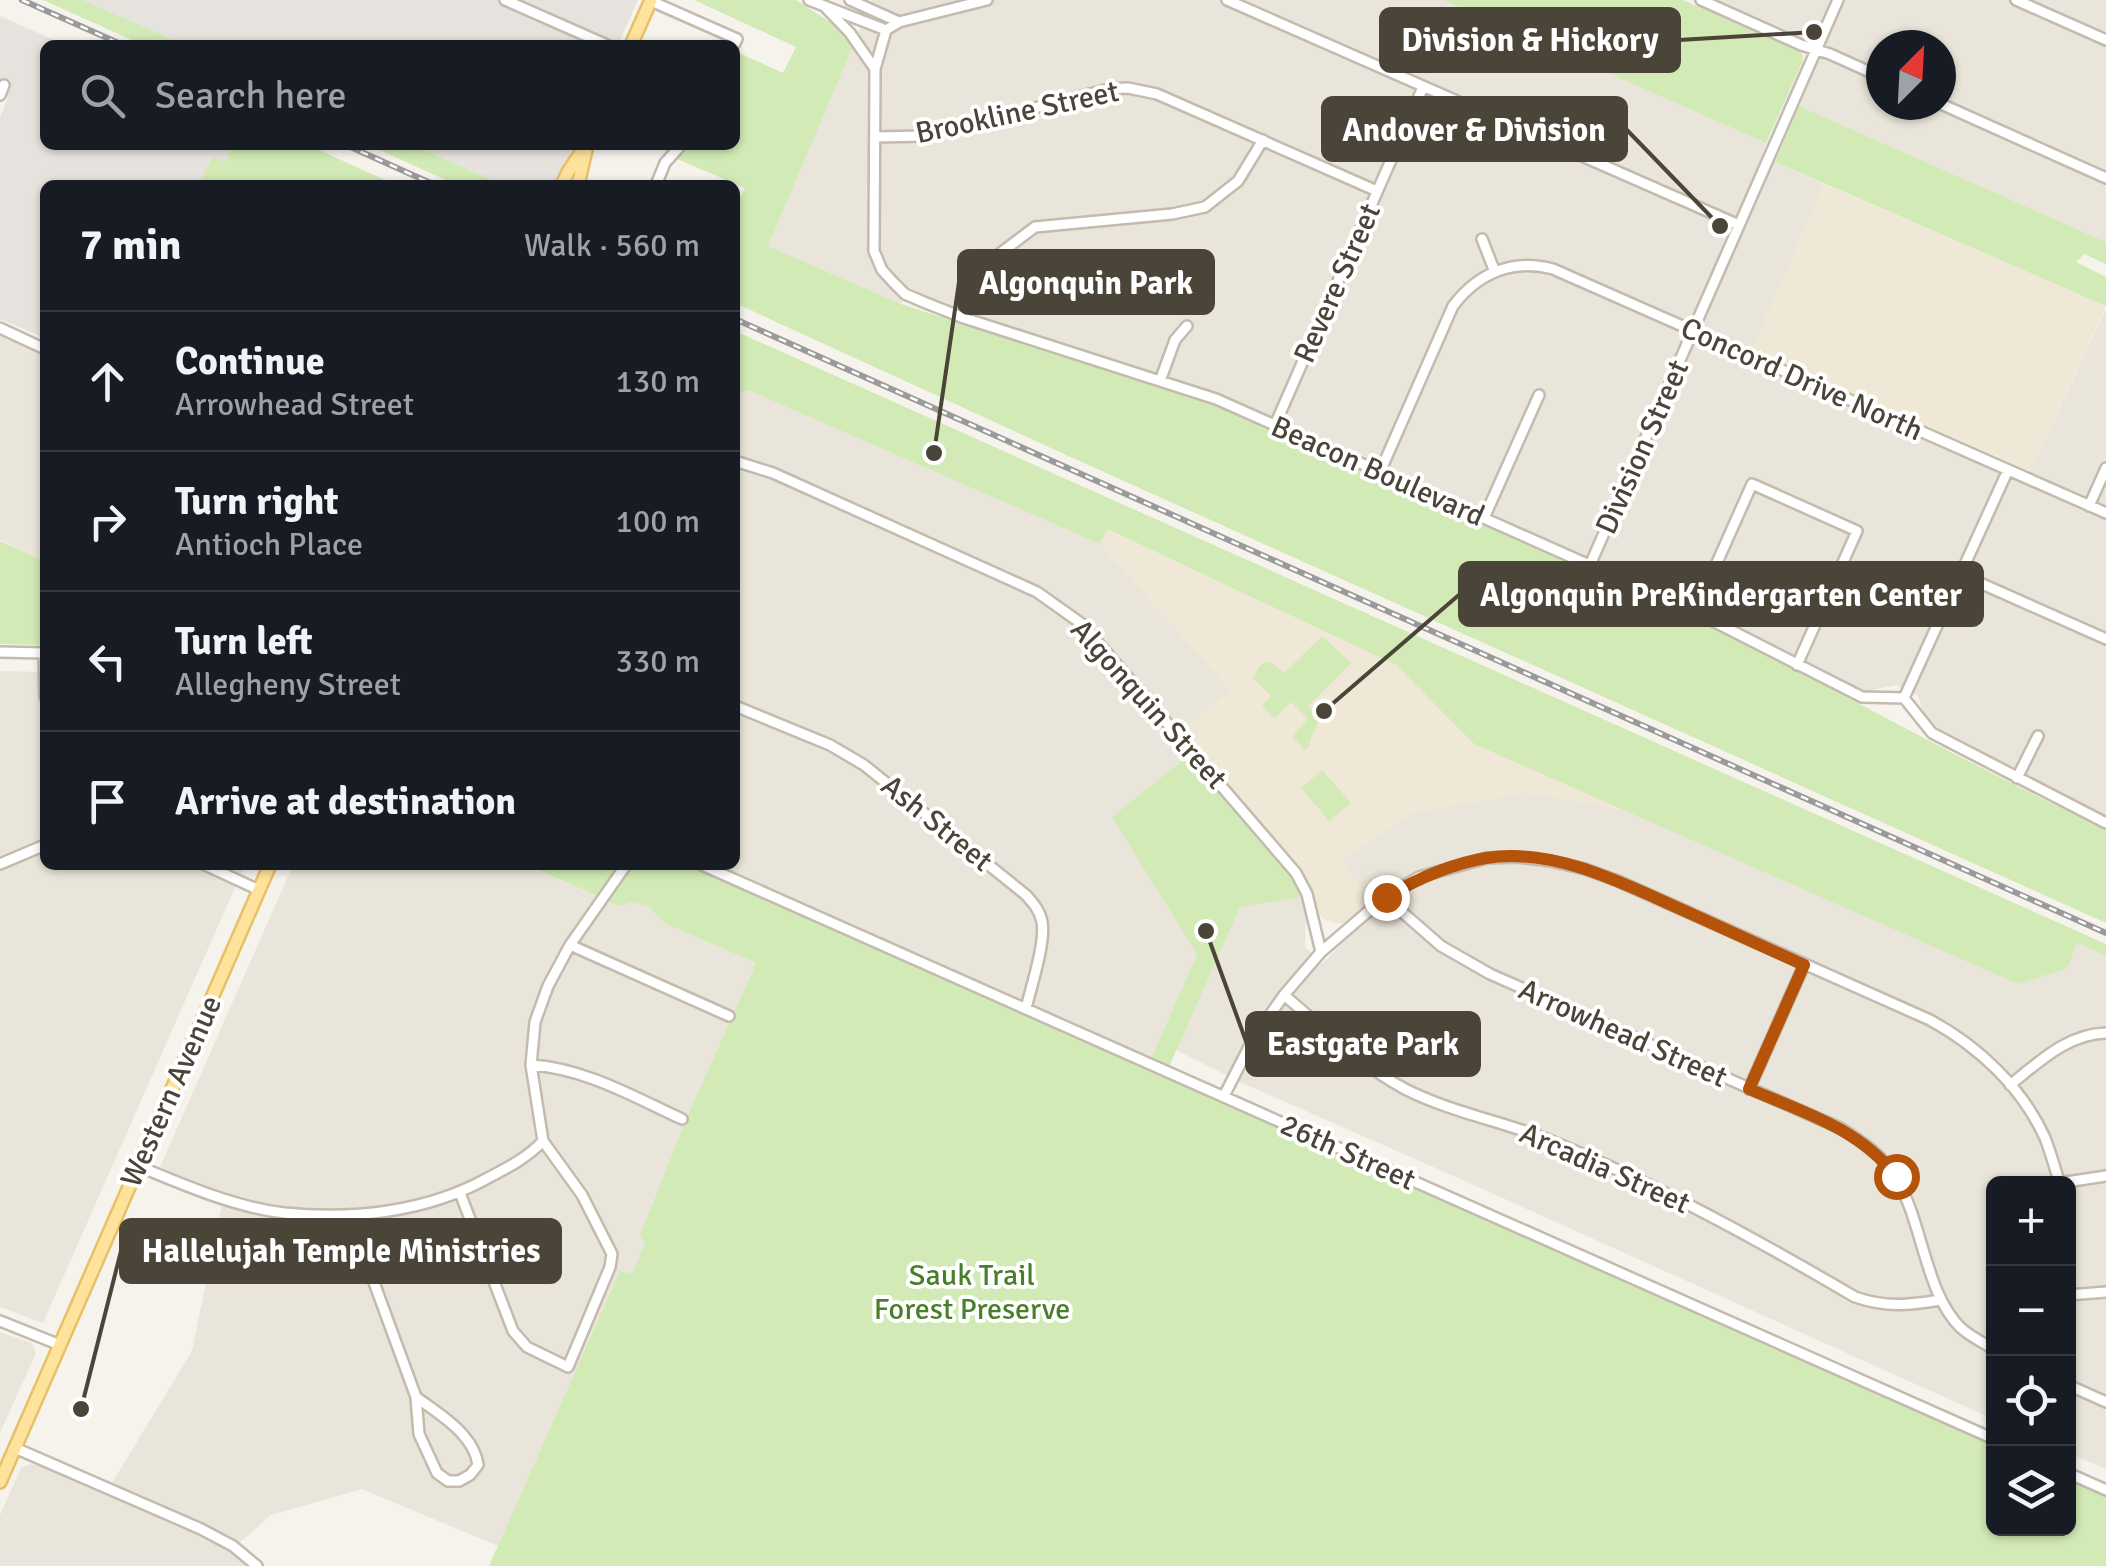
<!DOCTYPE html>
<meta charset="utf-8">
<style>
:root{--surface:#171b24;--page:#242831;--text:#f1f3f6;--muted:#9ea1a6;--line:#363941}
body{margin:0;font-family:Signika,sans-serif;background:var(--page);color:var(--text)}
.controls{position:absolute;right:30px;bottom:30px;display:grid;overflow:hidden;border-radius:15px;box-shadow:0 2px 8px #0004}
.controls button{width:90px;height:90px;display:grid;place-items:center;padding:0;border:0;border-bottom:2px solid var(--line);background:var(--surface);color:var(--text);font:50px sans-serif}
.compass{position:absolute;left:1866px;top:30px;width:90px;height:90px;border-radius:50%;background:var(--surface);box-shadow:0 2px 8px #0004;rotate:24deg}
.stop{position:absolute;width:30px;height:30px;margin:-22px;border:8px solid #b45309;border-radius:50%;background:#fff}
.stop.end{background:#b45309;border-color:#fff;box-shadow:0 2px 10px #0008}
.list{margin:0;padding:0;list-style:none}
h2{display:flex;justify-content:space-between;align-items:center;height:130px;margin:0;padding:0 40px;font-size:42px}
h2 small{font-size:32px;font-weight:400;color:var(--muted)}
.list li{display:grid;grid-template-columns:65px 1fr auto;gap:30px;align-items:center;box-sizing:border-box;height:140px;padding:0 40px;border-top:2px solid var(--line)}
.list b{display:block;font-size:38px;white-space:nowrap}
.list p{margin:0;font-size:32px;white-space:nowrap;color:var(--muted)}
.list em{font-size:32px;font-style:normal;color:var(--muted)}
.icon{flex:none;width:55px;height:55px;fill:none;stroke:currentColor;stroke-width:2;stroke-linecap:round;stroke-linejoin:round}
.map{position:relative;flex:none;width:2106px;height:1566px;overflow:hidden}
.search{position:absolute;background:var(--surface);box-shadow:0 2px 8px #0004;left:40px;top:40px;width:700px;height:110px;display:flex;align-items:center;gap:25px;box-sizing:border-box;padding:0 35px;border-radius:15px;color:var(--muted);font-size:38px}
.panel{position:absolute;background:var(--surface);box-shadow:0 2px 8px #0004;left:40px;top:180px;width:700px;height:690px;border-radius:15px}
.map>svg:first-child{display:block}
</style>
<div class="map">
<svg width="2106" height="1566" viewBox="0 0 2106 1566">
<rect width="100%" height="100%" fill="#f6f3ec"/>
<!-- residential -->
<path fill="#eae5da" fill-rule="evenodd" d="M872,0H1444L1766,143L1762,156L1824,184L1747,362L2024,484L2106,308V816L2066,798L1946,735L1933,725L1922,710L1918,695L1896,685L1868,691L1855,687L1726,620L1631,576L1218,393L998,323L928,298L911,288L901,304L768,246Z
M1716,0H2106V242L1799,106L1824,48ZM1881,45H1941V105H1881Z
M0,336L45,356V561L0,540Z
M750,391L1100,544L1231,690L1174,738L1188,756L1113,817L1197,954L1151,1059L716,865H735V393Z
M0,671L45,672V865H245L43,1323L0,1307Z
M1528,792L1626,810L2077,943L2106,956V1469L2069,1453L2068,1184H1994L1993,1419L1447,1173L1240,1082L1176,1050L1240,907L1301,897L1306,911L1305,947L1322,964L1353,932L1379,910L1340,861L1411,813Z
M293,865H526L618,906L632,901L648,906L664,923L756,963L687,1117L640,1235L645,1243L632,1275L620,1272L498,1546L362,1489L271,1515L239,1543L198,1520L112,1483L192,1351L224,1194L179,1178L160,1167Z
M0,1332L32,1343L36,1353L0,1433Z
M30,1464L43,1467L212,1540L231,1552L247,1566H0V1515L21,1468Z"/>
<!-- industrial -->
<path fill="#e6e2dd" d="M83,0H638L618,45H186Z
M0,16L65,45H45V145H232L225,163L213,157L197,185H45V338L0,319V117L8,98L0,94Z
M413,145H574L557,185H504Z"/>
<!-- education -->
<path fill="#efe8d6" d="M1824,184L2106,306L2030,471L1752,349Z
M1106,529L1396,665L1474,744L1626,810L1528,792L1411,813L1340,861L1371,900L1345,922L1338,924L1324,920L1320,915L1312,891L1301,872L1182,731L1230,690L1100,544Z"/>
<!-- green -->
<path fill="#d2eab5" d="M43,0H83L186,45H143Z
M694,0H796L830,22L853,46L768,246L901,304L1215,406L1694,618C1832,687 1966,764 2106,829V923L1075,459L735,303V208L745,188L677,159L689,145H735V63L739,53L783,73L796,47Z
M1443,0H1683L1800,52L1803,56L1802,63L1766,143Z
M1799,106L2106,242V264L2084,254L2076,262L2106,277V306L1775,162Z
M232,145H308L396,185H197L213,157L225,162Z
M368,145H413L504,185H457Z
M735,331L2106,944V956L2077,943L2067,968L2018,984L1474,744L1396,665L1107,529L1100,544L750,391L735,393Z
M0,541L45,561V645L0,644Z
M1322,636L1351,663L1308,706L1320,718C1316,729 1311,735 1309,746L1305,750L1292,737L1308,719L1291,702L1274,718L1262,706L1271,696L1253,678C1264,657 1267,658 1284,673Z
M1188,756L1291,877L1301,897L1240,907L1169,1067L1151,1059L1197,954L1112,817Z
M1322,770L1351,803L1329,821L1301,788Z
M526,865H619L597,896Z
M633,865H690L1993,1446L1994,1528H2068L2069,1479L2106,1496V1566H489L620,1271L632,1274L645,1243L640,1235L687,1117L756,963L664,923L648,906L632,902L619,906L606,901Z"/>
<g fill="none" stroke-linecap="round" stroke-linejoin="round">
<!-- minor casing -->
<g stroke="#c2bbae" stroke-width="14">
<path id="minor" d="M505,0L607,45
M809,0L886,30
M850,0L899,22
M1227,0L1739,225
M1701,0L1801,45L1830,54L1881,77
M2016,0L2106,40
M651,1L737,39L734,45
M827,9L850,33L875,69L874,251L882,270L893,282L905,294L926,303L964,318L1216,399L1695,612L1862,697L1904,698L1932,733L2106,823
M875,69L886,30L899,22L987,0
M0,95L4,85
M1941,104L2106,178
M875,137L924,136L1109,89L1128,88L1157,94L1377,191
M656,185L665,163L681,145
M1482,239L1495,272
M964,318L986,264L1035,227L1172,214L1205,207L1238,181L1263,140
M0,328L45,349
M1160,381L1175,340L1187,326
M1275,425L1423,87
M735,461L773,473L1037,592L1082,624L1296,873L1307,894L1321,952
M1380,472L1453,306C1478,273 1513,258 1553,269L2106,513
M2089,506L2106,468
M1484,518L1539,395
M1590,565L1838,0
M1962,575L2106,639
M1695,612L1752,484L1857,531L1797,665
M0,652L45,653
M44,653L45,697
M1904,698L2008,470
M735,706L830,745L864,765L1026,895C1034,904 1040,911 1042,922C1046,941 1031,988 1026,1008
M2017,778L2038,736
M0,864L45,845
M205,865L259,890
M702,865L1994,1439
M1385,897L1441,946L1490,974L1840,1128C1863,1142 1884,1156 1897,1180C1923,1223 1925,1293 1961,1328C1971,1337 1982,1342 1994,1349
M570,945L729,1016
M1284,995C1322,1027 1360,1065 1405,1089C1450,1112 1502,1121 1549,1140C1656,1184 1756,1239 1855,1297C1887,1308 1909,1305 1941,1300
M531,1065C584,1068 634,1097 682,1119
M2010,1085C2039,1062 2067,1034 2106,1033
M1749,1089L1804,965
M1224,1096L1253,1039L1284,995L1321,952L1385,897L1419,877L1487,858L1518,857L1550,861L1585,869L1618,881L1930,1020C1978,1046 2022,1087 2045,1138C2051,1153 2055,1169 2060,1184
M138,1166C184,1185 234,1207 284,1213C352,1220 426,1212 486,1179C507,1168 527,1158 543,1141
M2060,1183L2106,1176
M460,1193L513,1331L527,1347L568,1367L610,1267L612,1254L582,1195L543,1141L531,1065L535,1022L548,986L570,945L626,865
M365,1214L372,1277L416,1397L419,1434L437,1473L448,1481H459L470,1475L478,1465C474,1434 439,1414 416,1397
M2068,1295L2106,1292
M0,1321L60,1345
M2068,1385L2106,1402
M15,1448L201,1529L233,1546L257,1566
M2068,1473L2106,1490"/>
</g>
<!-- major casing -->
<g stroke="#e6c16a" stroke-width="16">
<path id="major" d="M631,45L651,0
M562,185L568,172L586,145
M578,185L586,150
M0,1482L270,865"/>
</g>
<!-- minor -->
<use href="#minor" stroke="#fff" stroke-width="9"/>
<!-- major -->
<use href="#major" stroke="#ffe39c" stroke-width="11"/>
<!-- rail casing -->
<g stroke="#9a9a9a" stroke-width="6">
<path id="rail" d="M22,0L123,45
M346,145L435,185
M735,319L2106,933"/>
</g>
<!-- rail -->
<use href="#rail" stroke="#fff" stroke-width="2.5" stroke-dasharray="8" stroke-linecap="butt"/>
</g>
<g fill="none" stroke-linecap="round" stroke-linejoin="round">
<!-- route -->
<path stroke="#b45309" stroke-width="12" d="M1386,897C1417,879 1450,864 1486,858C1555,847 1624,884 1685,911C1724,929 1764,947 1804,965L1749,1089C1803,1112 1858,1128 1896,1176"/>
</g>
<g text-anchor="middle" stroke-width="8" stroke-linejoin="round" paint-order="stroke">
<!-- street labels -->
<g font-size="30" fill="#4b4439" stroke="#fff">
<text transform="translate(1017 112) rotate(-12)" y="10">Brookline Street</text>
<text transform="translate(1337 283) rotate(-66)" y="10">Revere Street</text>
<text transform="translate(1802 379) rotate(24)" y="10">Concord Drive North</text>
<text transform="translate(1642 447) rotate(-66)" y="10">Division Street</text>
<text transform="translate(1378 471) rotate(24)" y="10">Beacon Boulevard</text>
<text transform="translate(1149 704) rotate(48)" y="10">Algonquin Street</text>
<text transform="translate(937 823) rotate(39)" y="10">Ash Street</text>
<text transform="translate(1623 1033) rotate(24)" y="10">Arrowhead Street</text>
<text transform="translate(171 1091) rotate(-66)" y="10">Western Avenue</text>
<text transform="translate(1348 1152) rotate(24)" y="10">26th Street</text>
<text transform="translate(1605 1168) rotate(24)" y="10">Arcadia Street</text>
</g>
<!-- park labels -->
<g font-size="30" fill="#4a7f2a" stroke="#fff">
<text x="972" y="1285">Sauk Trail<tspan x="972" dy="34">Forest Preserve</tspan></text>
</g>
</g>
<!-- callouts -->
<path fill="none" stroke="#4b4439" stroke-width="4" d="M1814 32L1679 40M1720 226L1626 129M934 453L959 282M1324 711L1460 594M1206 931L1247 1044M81 1409L121 1251"/>
<g fill="#4b4439" stroke="#fff" stroke-width="4">
<circle cx="1814" cy="32" r="10"/>
<circle cx="1720" cy="226" r="10"/>
<circle cx="934" cy="453" r="10"/>
<circle cx="1324" cy="711" r="10"/>
<circle cx="1206" cy="931" r="10"/>
<circle cx="81" cy="1409" r="10"/>
</g>
<g fill="#4b4439" stroke="#4b4439" stroke-width="4">
<rect x="1381" y="9" width="298" height="62" rx="10"/>
<rect x="1323" y="98" width="303" height="62" rx="10"/>
<rect x="959" y="251" width="254" height="62" rx="10"/>
<rect x="1460" y="563" width="522" height="62" rx="10"/>
<rect x="1247" y="1013" width="232" height="62" rx="10"/>
<rect x="121" y="1220" width="439" height="62" rx="10"/>
</g>
<g font-size="32" text-anchor="middle" font-weight="bold" fill="#fff">
<text x="1530" y="51">Division &amp; Hickory</text>
<text x="1474" y="141">Andover &amp; Division</text>
<text x="1086" y="294">Algonquin Park</text>
<text x="1721" y="606">Algonquin PreKindergarten Center</text>
<text x="1363" y="1055">Eastgate Park</text>
<text x="341" y="1262">Hallelujah Temple Ministries</text>
</g>
</svg>
<div class="controls">
<button>+</button>
<button>−</button>
<button><svg class="icon" aria-label="locate" viewBox="0 0 24 24"><circle cx="12" cy="12" r="6"/><path d="M12 2v4M12 18v4M2 12h4M18 12h4"/></svg></button>
<button><svg class="icon" aria-label="layers" viewBox="0 0 24 24"><path d="M12 4l9 5-9 5-9-5zM3 14l9 5 9-5"/></svg></button>
</div>
<svg class="compass" viewBox="-18 -18 36 36"><path d="M0-13l5 13h-10z" fill="#e53935"/><path d="M0 13l5-13h-10z" fill="#9ea1a6"/></svg>
<div class="stop" style="left:1896px;top:1176px"></div>
<div class="stop end" style="left:1386px;top:897px"></div>
<div class="search"><svg class="icon" aria-label="search" viewBox="0 0 24 24"><circle cx="10" cy="10" r="6"/><path d="M15 15l6 6"/></svg>Search here</div>
<section class="panel">
<h2>7 min<small>Walk · 560 m</small></h2>
<ul class="list">
<li><svg class="icon" aria-label="ahead" viewBox="0 0 24 24"><path d="M12 20V5M6 11l6-6 6 6"/></svg><div><b>Continue</b><p>Arrowhead Street</p></div><em>130 m</em></li>
<li><svg class="icon" aria-label="right" viewBox="0 0 24 24"><path d="M7 20v-9h11M14 6l5 5-5 5"/></svg><div><b>Turn right</b><p>Antioch Place</p></div><em>100 m</em></li>
<li><svg class="icon" aria-label="left" viewBox="0 0 24 24"><path d="M17 20v-9H6M10 6l-5 5 5 5"/></svg><div><b>Turn left</b><p>Allegheny Street</p></div><em>330 m</em></li>
<li><svg class="icon" aria-label="arrive" viewBox="0 0 24 24"><path d="M6 21V4h12l-3 4 3 4H6"/></svg><div><b>Arrive at destination</b></div></li>
</ul>
</section>
</div>
